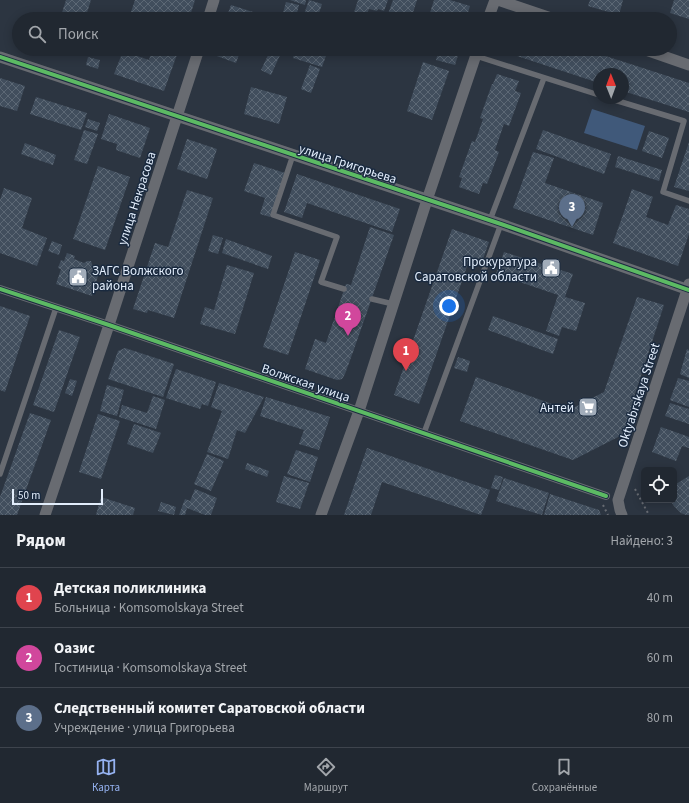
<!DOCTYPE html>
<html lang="ru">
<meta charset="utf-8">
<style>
:root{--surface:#212831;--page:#293039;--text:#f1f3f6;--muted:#a2a6ab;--line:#3e444d;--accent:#95b2f1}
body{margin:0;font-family:"Source Sans 3",sans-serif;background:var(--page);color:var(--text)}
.controls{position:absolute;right:12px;bottom:12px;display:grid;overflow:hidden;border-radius:6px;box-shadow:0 2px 10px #0003}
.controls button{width:36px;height:36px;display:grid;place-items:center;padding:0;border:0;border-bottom:1px solid var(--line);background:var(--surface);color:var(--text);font:20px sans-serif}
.compass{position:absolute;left:593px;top:68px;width:36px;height:36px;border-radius:50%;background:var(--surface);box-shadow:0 2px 10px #0003;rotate:359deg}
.scale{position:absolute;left:12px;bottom:10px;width:91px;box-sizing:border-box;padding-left:4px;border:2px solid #e2edfb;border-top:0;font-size:11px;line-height:14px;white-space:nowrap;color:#e2edfb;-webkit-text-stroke:3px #1a2a3f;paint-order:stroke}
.you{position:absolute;left:449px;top:306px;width:14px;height:14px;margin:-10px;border:3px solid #fff;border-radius:50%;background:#1a73e8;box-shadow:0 0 0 6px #1a73e833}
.badge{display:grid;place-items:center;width:26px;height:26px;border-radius:50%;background:var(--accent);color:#fff;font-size:13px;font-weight:700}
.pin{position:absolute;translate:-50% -33px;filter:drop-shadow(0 1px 2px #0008)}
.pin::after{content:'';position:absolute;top:21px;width:14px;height:12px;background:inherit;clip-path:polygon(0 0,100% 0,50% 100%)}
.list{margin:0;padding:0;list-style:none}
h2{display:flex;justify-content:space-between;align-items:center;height:52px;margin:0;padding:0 16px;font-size:17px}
h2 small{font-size:13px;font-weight:400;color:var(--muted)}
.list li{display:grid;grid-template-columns:26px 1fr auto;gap:12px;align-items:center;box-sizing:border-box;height:60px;padding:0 16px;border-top:1px solid var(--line)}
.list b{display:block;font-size:15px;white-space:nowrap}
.list p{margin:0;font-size:13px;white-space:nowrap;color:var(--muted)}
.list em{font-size:13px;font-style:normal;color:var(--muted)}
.icon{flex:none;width:22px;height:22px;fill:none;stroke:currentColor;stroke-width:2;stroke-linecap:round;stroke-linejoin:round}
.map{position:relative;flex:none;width:689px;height:515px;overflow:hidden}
.search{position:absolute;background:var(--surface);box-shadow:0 2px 10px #0003;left:12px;right:12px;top:12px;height:44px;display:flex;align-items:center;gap:10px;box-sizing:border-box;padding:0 14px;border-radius:22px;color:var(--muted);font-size:15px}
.sheet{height:232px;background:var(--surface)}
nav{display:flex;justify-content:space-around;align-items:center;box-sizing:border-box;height:56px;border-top:1px solid var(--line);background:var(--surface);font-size:11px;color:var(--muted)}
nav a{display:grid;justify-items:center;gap:2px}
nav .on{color:var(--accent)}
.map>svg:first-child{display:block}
</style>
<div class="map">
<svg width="689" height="515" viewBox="0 0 689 515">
<defs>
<pattern id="building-cross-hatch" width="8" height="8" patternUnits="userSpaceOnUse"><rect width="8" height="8" fill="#414e5d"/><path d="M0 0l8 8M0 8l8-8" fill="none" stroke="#5c6875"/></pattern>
</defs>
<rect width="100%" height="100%" fill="#2c3541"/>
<!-- garden -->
<path fill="#40597a" d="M592,109L645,126L637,150L584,133Z"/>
<!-- building -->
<path fill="url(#building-cross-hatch)" d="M66,0H91L85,19H60Z
M135,0H195L189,19H150L131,12Z
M290,0H306L305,5Z
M309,0L322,4L317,19H309L303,17Z
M358,0H388L384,11L378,9L377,11L369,9L365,19H352Z
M393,0H417L411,19H392L387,17Z
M434,0H450L470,6L466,19H439L429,16Z
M590,0H623L619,15L588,6Z
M674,0H689V19L670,13Z
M286,2L299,5L296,17L283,13Z
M231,5L253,12L251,19H226Z
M58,49H75L73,54Z
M152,49H179L164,91L114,74L123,51L149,60Z
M216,49H241L236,63L214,55Z
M271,49L281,53L271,75L261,70Z
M295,49H314L327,53L322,67L293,58Z
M439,49H460L455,65L436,60Z
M496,49H584L689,83V112L623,91V74H599V83Z
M88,57L100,60L98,69L86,65Z
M423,62L449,71L432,120L407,111Z
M310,65L320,69L311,93L301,89Z
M497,74L519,81L515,91L521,93L509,126L504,124L495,150L499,152L487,184L483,183L479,194L459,187L462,178L459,177L472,141L475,142L483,119L480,118L492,84H493Z
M0,78L25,86L17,111L0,106Z
M251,87L287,97L279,124L244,114Z
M36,97L87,113L81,130L30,114Z
M109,114L150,128L140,158L116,150L117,144L101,139Z
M88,119L100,123L97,131L85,127Z
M84,130L98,134L87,164L74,160Z
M543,130L611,154L604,174L536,149Z
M649,131L669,138L662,158L642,151Z
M187,139L217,149L207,179L177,169Z
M689,142V191L674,187Z
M25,143L56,155L53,165L21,154Z
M533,152L554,158L545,183L603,203L593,235L513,208Z
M618,156L662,170L659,181L615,167Z
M254,163L285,173L270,217L260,214L265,198L244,191Z
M98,166L130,177L105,250L73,239Z
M297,174L400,209L392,232L307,203L302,218L284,212Z
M4,188L32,198L22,228L47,238L37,266L0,253V200Z
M632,189L653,197L646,217L668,225L676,205L689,209V234L678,266L613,243Z
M187,190L213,198L174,318L148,310L147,313L133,309L155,243L168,247Z
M370,227L394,235L353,352L345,374L342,379L337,380L305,369L315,339L326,343L346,284L351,285Z
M452,229L489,242L482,262L470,258L419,404L394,395Z
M213,235L223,238L218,254L208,251Z
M226,239L272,256L268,269L222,253Z
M52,241L62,245L59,255L48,251Z
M295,252L320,260L288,355L263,347Z
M504,252L573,274L565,297L585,303L576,331L562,327L559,336L546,331L558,295L496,274Z
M67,253L75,256L74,259L84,263L87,261H91L93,267L100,269L92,296L56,284L61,269L58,268L61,260L64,261Z
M227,265L254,273L235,334L200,324L205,307L214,310Z
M637,297L664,305L633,400L636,401L626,433L573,460L460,421L476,377L569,410L604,392Z
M0,306L30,316L5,392L0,390Z
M493,316L558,339L553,354L488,330Z
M59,330L80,337L54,412L33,405Z
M125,348L174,364L163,397L108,379L118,351Z
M687,349L689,350V378L680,374Z
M458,357L470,361L467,372L454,368Z
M176,369L216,382L208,406L202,404L200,409L166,398Z
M678,378L689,381V407L670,400Z
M70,379L77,381L72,396L65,393Z
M219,383L264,397L245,433L237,430L228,459L207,452L222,411L211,407Z
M107,385L124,390L117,416L100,411Z
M153,396L165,400L156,429L119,417L122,405L147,413Z
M266,397L330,417L319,450L299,444L304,430L260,416Z
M670,403L689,409V424L665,416Z
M30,413L51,420L17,515H0V497Z
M98,414L120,421L101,479L79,472Z
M134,424L161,433L153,453L127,444Z
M661,427L689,437V448L682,446L676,461L652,452Z
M367,448L490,490L481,515L382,482L371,515H344Z
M296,450L318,457L310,482L287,474Z
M207,454L224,461L211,491L194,484Z
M247,463L269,471L267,477L245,469Z
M495,475L503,477L499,490L491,488Z
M284,476L309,483L300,509L276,502Z
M689,476V515H686L681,513L674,506L670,500H674V484H676Z
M504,478L549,493L542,515L496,501Z
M195,489L217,498L211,515H205L187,508L185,515H179L185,499L190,501Z
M550,494L599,510L601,515H544Z
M101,497L135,508L133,515H96Z
M161,502L176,507L174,515L158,511Z"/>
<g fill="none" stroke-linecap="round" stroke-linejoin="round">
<!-- path -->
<path stroke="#686c73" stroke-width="2" stroke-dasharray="2 3" stroke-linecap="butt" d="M635,489L649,515
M603,505L608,515"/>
<!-- service -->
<path stroke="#686b71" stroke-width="5.5" d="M476,56L599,95
M608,98L684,121L663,192L689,201
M293,155L273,215L337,237L321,282L344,289
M490,220L544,78
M372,299L393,304
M424,433L501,224
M0,474L56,308"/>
<!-- pedestrian -->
<path stroke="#686b71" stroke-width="8" d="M0,289L109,325L606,496"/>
<!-- minor -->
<path stroke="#686b71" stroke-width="11" d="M498,0L554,19
M208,19L214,0
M488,19L495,0
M643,49L689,65
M0,57L501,224L689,290
M45,515L109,325L199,49
M321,515L359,411L427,200L478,49
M622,515L620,510L618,500L689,284"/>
<!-- cycleway casing -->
<g stroke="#1a2a3f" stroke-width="6">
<path id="cycleway" d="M0,57L501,224L689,290
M0,289L109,325L606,496"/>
</g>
<!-- cycleway -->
<use href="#cycleway" stroke="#5cba63" stroke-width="4"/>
</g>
<!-- icons -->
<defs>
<g id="civic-square" transform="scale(1)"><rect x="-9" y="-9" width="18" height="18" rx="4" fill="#a2adba" stroke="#1a2a3f"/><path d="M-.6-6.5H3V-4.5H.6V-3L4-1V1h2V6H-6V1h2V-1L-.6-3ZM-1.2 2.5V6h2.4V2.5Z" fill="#fff"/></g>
<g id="supermarket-square" transform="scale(1)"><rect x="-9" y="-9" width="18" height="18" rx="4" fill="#a2adba" stroke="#1a2a3f"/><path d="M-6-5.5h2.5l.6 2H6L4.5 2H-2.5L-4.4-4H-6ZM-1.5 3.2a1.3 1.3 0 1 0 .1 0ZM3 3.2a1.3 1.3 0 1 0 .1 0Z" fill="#fff"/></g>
</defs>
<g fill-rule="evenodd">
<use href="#civic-square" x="551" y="268"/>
<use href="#civic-square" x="78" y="277"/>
<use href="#supermarket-square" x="588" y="407"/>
</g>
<g text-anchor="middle" stroke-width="3" stroke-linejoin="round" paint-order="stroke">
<!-- street labels -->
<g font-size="13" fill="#e2edfb" stroke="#1a2a3f">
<text transform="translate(348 163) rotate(18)" y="5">улица Григорьева</text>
<text transform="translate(136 198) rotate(-72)" y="5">улица Некрасова</text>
<text transform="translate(306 382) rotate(19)" y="5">Волжская улица</text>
<text transform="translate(638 395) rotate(-72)" y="5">Oktyabrskaya Street</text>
</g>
<!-- poi labels -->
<g font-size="13" fill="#e2edfb" stroke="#1a2a3f" text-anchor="end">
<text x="537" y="266">Прокуратура<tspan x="537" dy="15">Саратовской области</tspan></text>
<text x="92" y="275" text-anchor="start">ЗАГС Волжского<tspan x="92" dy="15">района</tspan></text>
<text x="574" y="412">Антей</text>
</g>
</g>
</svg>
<div class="controls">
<button><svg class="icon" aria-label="locate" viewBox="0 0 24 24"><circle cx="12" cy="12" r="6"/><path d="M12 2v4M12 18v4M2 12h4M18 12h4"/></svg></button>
</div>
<svg class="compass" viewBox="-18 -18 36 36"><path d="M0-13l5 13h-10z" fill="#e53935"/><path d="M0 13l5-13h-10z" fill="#a2a6ab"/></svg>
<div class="scale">50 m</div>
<div class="you"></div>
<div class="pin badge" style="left:406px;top:371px;background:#e0444e">1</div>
<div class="pin badge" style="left:348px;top:336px;background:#d1479c">2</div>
<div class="pin badge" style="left:572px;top:227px;background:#5c6f8a">3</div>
<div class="search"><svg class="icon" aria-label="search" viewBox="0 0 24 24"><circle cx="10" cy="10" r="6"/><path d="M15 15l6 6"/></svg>Поиск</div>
</div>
<section class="sheet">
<h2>Рядом<small>Найдено: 3</small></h2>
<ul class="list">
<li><span class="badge" style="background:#e0444e">1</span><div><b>Детская поликлиника</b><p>Больница · Komsomolskaya Street</p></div><em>40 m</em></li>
<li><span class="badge" style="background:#d1479c">2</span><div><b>Оазис</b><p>Гостиница · Komsomolskaya Street</p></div><em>60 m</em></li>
<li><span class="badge" style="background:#5c6f8a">3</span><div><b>Следственный комитет Саратовской области</b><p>Учреждение · улица Григорьева</p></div><em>80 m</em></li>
</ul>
</section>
<nav>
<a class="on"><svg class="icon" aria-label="map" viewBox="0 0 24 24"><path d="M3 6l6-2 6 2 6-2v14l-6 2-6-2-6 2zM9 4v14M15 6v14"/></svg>Карта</a>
<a><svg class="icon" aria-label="directions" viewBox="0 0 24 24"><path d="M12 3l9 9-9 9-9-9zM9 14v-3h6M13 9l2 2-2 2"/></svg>Маршрут</a>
<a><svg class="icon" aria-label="saved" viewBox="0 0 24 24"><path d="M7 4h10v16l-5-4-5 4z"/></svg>Сохранённые</a>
</nav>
